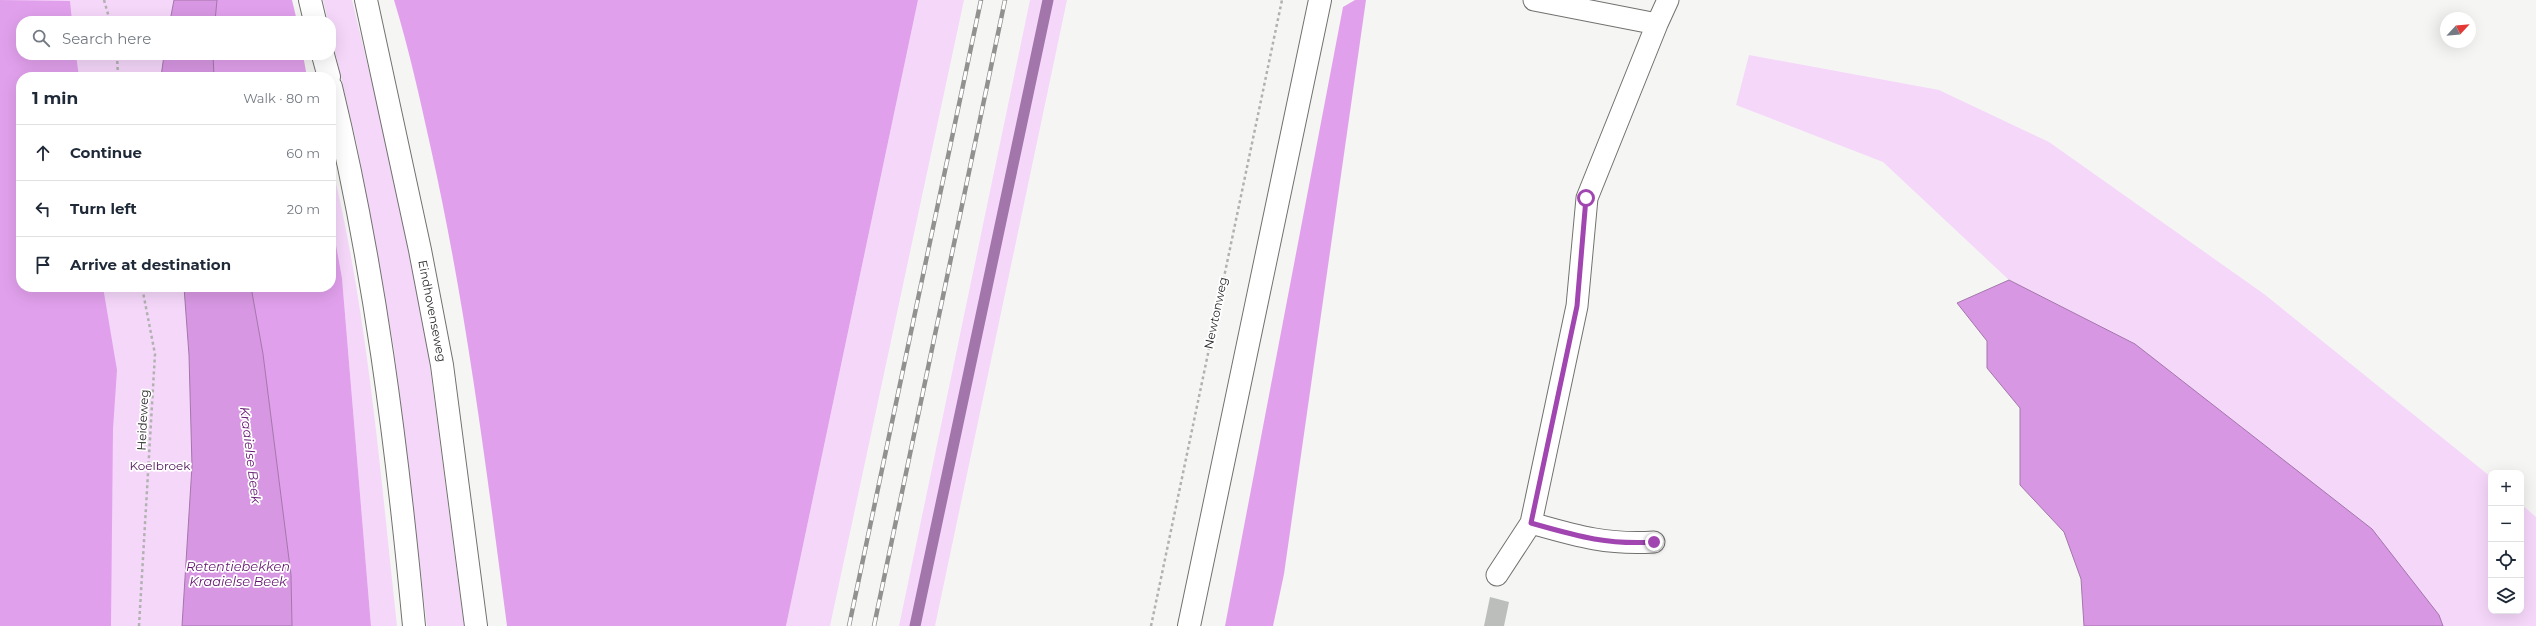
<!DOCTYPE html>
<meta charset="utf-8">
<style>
:root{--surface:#fff;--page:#f6f6f7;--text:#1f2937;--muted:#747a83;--line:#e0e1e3}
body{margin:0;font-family:Montserrat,sans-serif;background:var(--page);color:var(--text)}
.controls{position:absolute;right:12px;bottom:12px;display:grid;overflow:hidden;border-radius:8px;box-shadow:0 4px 16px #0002}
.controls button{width:36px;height:36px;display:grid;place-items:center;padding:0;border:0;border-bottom:1px solid var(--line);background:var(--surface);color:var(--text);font:20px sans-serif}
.compass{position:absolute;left:2440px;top:12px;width:36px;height:36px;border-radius:50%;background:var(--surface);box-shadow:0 4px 16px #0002;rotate:64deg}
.stop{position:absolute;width:12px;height:12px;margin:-9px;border:3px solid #a146b1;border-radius:50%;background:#fff}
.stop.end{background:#a146b1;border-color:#fff;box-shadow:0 1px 4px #0008}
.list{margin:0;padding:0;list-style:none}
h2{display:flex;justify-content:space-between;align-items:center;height:52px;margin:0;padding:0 16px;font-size:17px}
h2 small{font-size:13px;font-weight:400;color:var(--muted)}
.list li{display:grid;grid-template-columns:26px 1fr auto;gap:12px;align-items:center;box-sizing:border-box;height:56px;padding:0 16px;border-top:1px solid var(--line)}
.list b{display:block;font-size:15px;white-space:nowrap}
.list em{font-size:13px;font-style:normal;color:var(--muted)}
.icon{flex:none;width:22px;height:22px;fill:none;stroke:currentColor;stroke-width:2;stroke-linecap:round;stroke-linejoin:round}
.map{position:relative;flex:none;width:2536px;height:626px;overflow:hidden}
.search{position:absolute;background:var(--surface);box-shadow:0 4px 16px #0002;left:16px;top:16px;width:320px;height:44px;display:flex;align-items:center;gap:10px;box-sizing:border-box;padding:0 14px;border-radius:16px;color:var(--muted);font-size:15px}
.panel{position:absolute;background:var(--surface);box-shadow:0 4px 16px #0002;left:16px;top:72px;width:320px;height:220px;border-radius:16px}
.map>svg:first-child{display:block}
</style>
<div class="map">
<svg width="2536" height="626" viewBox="0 0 2536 626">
<rect width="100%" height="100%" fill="#f5f6f3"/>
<!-- green -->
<path fill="#f5d7fa" d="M0,0H258L262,21H21V55H268L271,77H21V287H308L333,626H0Z
M323,0H352L386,141L427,344L464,626H427L394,349L357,145L331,35V21H328Z
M918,0H964L830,626H786Z
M1030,0H1067L935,626H899Z
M1749,55L1939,90L2049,142L2264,294L2491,477V611H2521V504L2536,517V626H2443L2439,615L2135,344L2009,280L1883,162L1736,105Z
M331,162C368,313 380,471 397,626H371L342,278L331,217Z"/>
<!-- forest -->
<path fill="#e1a0ec" d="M0,0L70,1L72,21H21V55H76L79,77H21V287H103L117,370L113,429L111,626H0Z
M217,0H292L297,21H215Z
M394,0H918L786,626H507C486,466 466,306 431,149C420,99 409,49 394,0Z
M1355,0H1366L1284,574L1273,626H1225L1343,7Z
M213,55H303L307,77H214Z
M331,217L342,278L371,626H292L291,575L263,354L251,287H331Z"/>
<!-- water -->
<path fill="#d897e3" stroke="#a376ab" d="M174,0H217L215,21H170Z
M164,55H213L214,77H161Z
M2009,280L2135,344L2372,529L2439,615L2443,626H2084L2081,579L2064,532L2020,485V408L1987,368V341L1957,303Z
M184,287H251L263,354L291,575L292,626H182L192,466L189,355Z"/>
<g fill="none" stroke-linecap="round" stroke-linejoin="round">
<!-- stream -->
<path stroke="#a376ab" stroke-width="11" d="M915,626L1048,0"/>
</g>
<!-- building -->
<path fill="#bcbebb" d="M1490,597L1509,602L1504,626H1484Z"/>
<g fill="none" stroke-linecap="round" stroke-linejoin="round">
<!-- lane casing -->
<g stroke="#71726f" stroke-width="23">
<path id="lane" d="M1534,0L1657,24L1668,0
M1531,523C1577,536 1606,545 1654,542
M1497,575L1531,523L1577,306L1587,198L1657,24"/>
</g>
<!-- secondary casing -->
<g stroke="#71726f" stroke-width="24">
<path id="secondary" d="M310,0L315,21
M366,0L420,250L442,365L476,626
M323,55L329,77
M331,87C374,264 397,445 414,626
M1189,626L1320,0"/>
</g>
<!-- path -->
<path stroke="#b1b2b0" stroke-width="2.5" stroke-dasharray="3 3" stroke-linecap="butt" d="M104,0L110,21
M117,55L118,77
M139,626L155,354L142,287
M1151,626L1282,0"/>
<!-- lane -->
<use href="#lane" stroke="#fff" stroke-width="21"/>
<!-- secondary -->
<use href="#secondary" stroke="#fff" stroke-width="22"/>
<!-- rail casing -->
<g stroke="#919290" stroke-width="4.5">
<path id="rail" d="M849,626L981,0
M874,626L1005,0"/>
</g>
<!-- rail -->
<use href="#rail" stroke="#fff" stroke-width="3" stroke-dasharray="9" stroke-linecap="butt"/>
</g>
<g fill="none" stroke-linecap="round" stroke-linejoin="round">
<!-- route -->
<path stroke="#a146b1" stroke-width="5" d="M1586,198L1577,306L1531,523C1577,536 1606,545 1654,542"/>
</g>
<g text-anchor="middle" stroke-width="3.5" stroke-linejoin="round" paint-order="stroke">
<!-- street labels -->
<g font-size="12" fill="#272827" stroke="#fff">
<text transform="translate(432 311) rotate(79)" y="4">Eindhovenseweg</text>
<text transform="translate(1216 313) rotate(-78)" y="4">Newtonweg</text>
<text transform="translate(143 420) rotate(-87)" y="4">Heideweg</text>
</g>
<!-- park labels -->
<g font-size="12" fill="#4a0f54" stroke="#fff">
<text x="160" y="470">Koelbroek</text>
</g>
<!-- water labels -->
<g font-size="13" font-style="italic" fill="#61116e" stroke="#fff">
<text transform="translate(251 455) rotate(83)" y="5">Kraaielse Beek</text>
<text x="238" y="571">Retentiebekken<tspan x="238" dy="15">Kraaielse Beek</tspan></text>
</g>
</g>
</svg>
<div class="controls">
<button>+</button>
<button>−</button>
<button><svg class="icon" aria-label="locate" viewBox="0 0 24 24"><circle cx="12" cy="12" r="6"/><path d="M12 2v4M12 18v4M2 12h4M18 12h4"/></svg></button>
<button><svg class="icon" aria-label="layers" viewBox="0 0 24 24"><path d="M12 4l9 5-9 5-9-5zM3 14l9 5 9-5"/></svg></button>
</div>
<svg class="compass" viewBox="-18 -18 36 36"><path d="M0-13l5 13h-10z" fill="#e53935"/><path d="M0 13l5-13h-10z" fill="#747a83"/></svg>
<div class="stop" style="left:1586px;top:198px"></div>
<div class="stop end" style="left:1654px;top:542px"></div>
<div class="search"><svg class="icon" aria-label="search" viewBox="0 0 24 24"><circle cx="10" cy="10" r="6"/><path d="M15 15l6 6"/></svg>Search here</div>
<section class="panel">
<h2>1 min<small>Walk · 80 m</small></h2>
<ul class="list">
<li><svg class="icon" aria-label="ahead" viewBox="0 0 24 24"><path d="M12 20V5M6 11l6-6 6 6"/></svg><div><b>Continue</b></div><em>60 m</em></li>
<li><svg class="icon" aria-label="left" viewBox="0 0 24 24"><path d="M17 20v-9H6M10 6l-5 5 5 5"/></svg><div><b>Turn left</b></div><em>20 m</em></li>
<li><svg class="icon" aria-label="arrive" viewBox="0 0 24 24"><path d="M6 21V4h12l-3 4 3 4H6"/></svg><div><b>Arrive at destination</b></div></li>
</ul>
</section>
</div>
